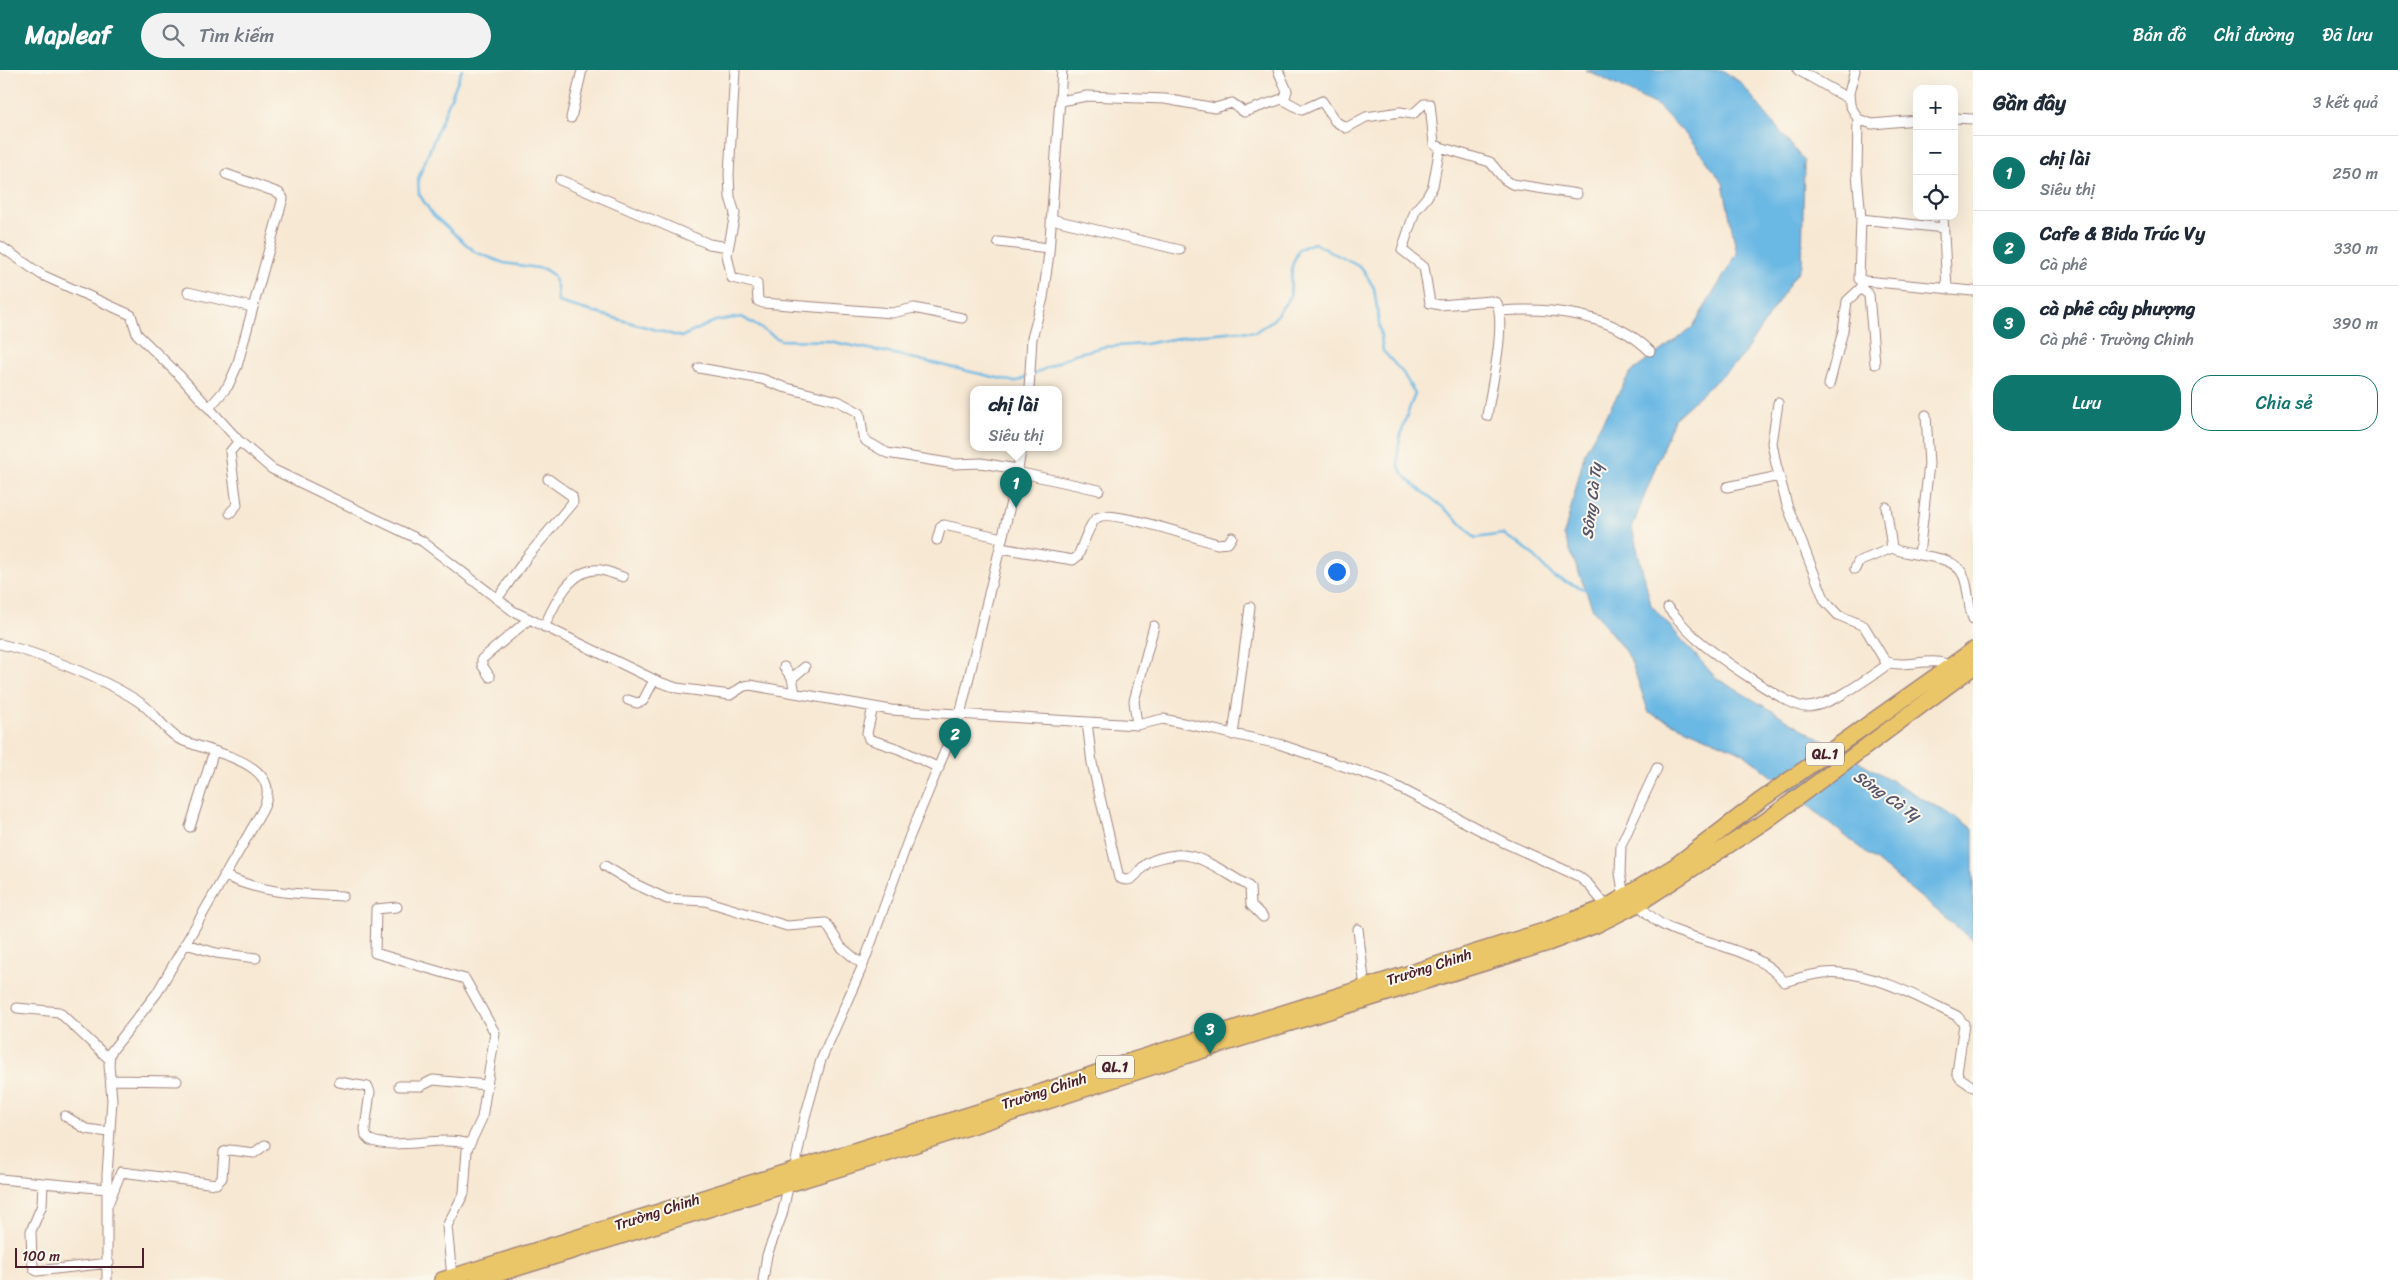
<!DOCTYPE html>
<html lang="vi">
<meta charset="utf-8">
<style>
:root{--surface:#fff;--page:#f2f2f3;--text:#1f2937;--muted:#747a83;--line:#e0e1e3;--accent:#0f766e}
body{margin:0;font-family:Sriracha,sans-serif;background:var(--page);color:var(--text)}
.controls{position:absolute;right:15px;top:15px;display:grid;overflow:hidden;border-radius:10px;box-shadow:0 5px 20px #0002}
.controls button{width:45px;height:45px;display:grid;place-items:center;padding:0;border:0;border-bottom:1px solid var(--line);background:var(--surface);color:var(--text);font:25px sans-serif}
.scale{position:absolute;left:15px;bottom:12px;width:129px;box-sizing:border-box;padding-left:5px;border:2px solid #4a1f2b;border-top:0;font-size:14px;line-height:18px;white-space:nowrap;color:#4a1f2b;-webkit-text-stroke:4px #fbf7ec;paint-order:stroke}
.you{position:absolute;left:1336px;top:501px;width:18px;height:18px;margin:-12px;border:4px solid #fff;border-radius:50%;background:#1a73e8;box-shadow:0 0 0 8px #1a73e833}
.badge{display:grid;place-items:center;width:32px;height:32px;border-radius:50%;background:var(--accent);color:#fff;font-size:16px;font-weight:700}
.pin{position:absolute;translate:-50% -41px;filter:drop-shadow(0 1px 2px #0008)}
.pin::after{content:'';position:absolute;top:26px;width:18px;height:15px;background:inherit;clip-path:polygon(0 0,100% 0,50% 100%)}
.popup{position:absolute;left:970px;top:316px;width:92px;height:65px;box-sizing:border-box;display:grid;place-content:center;border-radius:10px;background:var(--surface);filter:drop-shadow(0 1px 4px #0005);font-size:16px;white-space:nowrap;color:var(--muted)}
.popup b{font-size:19px;color:var(--text)}
.popup::after{content:'';position:absolute;left:50%;top:100%;margin-left:-10px;border:10px solid transparent;border-top-color:var(--surface)}
.list{margin:0;padding:0;list-style:none}
h2{display:flex;justify-content:space-between;align-items:center;height:65px;margin:0;padding:0 20px;font-size:21px}
h2 small{font-size:16px;font-weight:400;color:var(--muted)}
.list li{display:grid;grid-template-columns:32px 1fr auto;gap:15px;align-items:center;box-sizing:border-box;height:75px;padding:0 20px;border-top:1px solid var(--line)}
.list b{display:block;font-size:19px;white-space:nowrap}
.list p{margin:0;font-size:16px;white-space:nowrap;color:var(--muted)}
.list em{font-size:16px;font-style:normal;color:var(--muted)}
.actions{display:flex;gap:10px;padding:15px 20px}
.actions a{flex:1;padding:11px 0;border:1px solid var(--accent);border-radius:20px;text-align:center;font-size:18px;color:var(--accent)}
.actions .main{background:var(--accent);color:#fff}
.icon{flex:none;width:28px;height:28px;fill:none;stroke:currentColor;stroke-width:2;stroke-linecap:round;stroke-linejoin:round}
.map{position:relative;flex:none;width:1973px;height:1210px;overflow:hidden}
header{display:flex;align-items:center;gap:30px;box-sizing:border-box;height:70px;padding:0 25px;background:var(--accent);color:#fff}
header strong{font-size:24px}
nav{display:flex;gap:28px;margin-inline-start:auto;font-size:18px}
.search{width:350px;height:45px;background:var(--page);display:flex;align-items:center;gap:12px;box-sizing:border-box;padding:0 18px;border-radius:28px;color:var(--muted);font-size:19px}
main{display:flex}
aside{flex:1;background:var(--surface)}
.map>svg:first-child{display:block}
</style>
<header>
<strong>Mapleaf</strong>
<div class="search"><svg class="icon" aria-label="search" viewBox="0 0 24 24"><circle cx="10" cy="10" r="6"/><path d="M15 15l6 6"/></svg>Tìm kiếm</div>
<nav><a>Bản đồ</a><a>Chỉ đường</a><a>Đã lưu</a></nav>
</header>
<main>
<div class="map">
<svg width="1973" height="1210" viewBox="0 0 1973 1210">
<rect width="100%" height="100%" fill="#fbf7ec"/>
<filter id="ink" filterUnits="userSpaceOnUse"><feTurbulence type="fractalNoise" baseFrequency=".02" numOctaves="2"/><feDisplacementMap in="SourceGraphic" scale="10" xChannelSelector="R" yChannelSelector="G"/><feConvolveMatrix kernelMatrix="1 2 1 2 8 2 1 2 1" color-interpolation-filters="sRGB"/></filter>
<filter id="wash" filterUnits="userSpaceOnUse"><feTurbulence type="fractalNoise" baseFrequency=".0096" numOctaves="4" result="noise"/><feDisplacementMap in="SourceGraphic" scale="20" xChannelSelector="R" yChannelSelector="G"/><feGaussianBlur stdDeviation="1.12" result="paint"/><feColorMatrix in="noise" values="0 0 0 0 0 0 0 0 0 0 0 0 0 0 0 0 0 1.4 0 .05"/><feComposite in="paint" operator="in"/></filter>
<g filter="url(#wash)">
<rect width="100%" height="100%" fill="#f7e8d3"/>
<!-- water -->
<path fill="#6ab8e4" stroke="#5a6c88" d="M1586,0H1722L1740,12L1804,91L1802,195L1741,288L1674,349L1632,458L1651,535L1716,608L1973,758V870L1745,684L1649,643L1630,588L1593,539L1564,465L1585,382L1630,303L1692,258L1737,184L1723,113L1691,70L1658,36Z"/>
<g fill="none" stroke-linecap="round" stroke-linejoin="round">
<!-- stream -->
<path stroke="#6ab8e4" stroke-width="2.5" d="M462,0L418,109L419,124L432,144L475,182L504,193L544,199L553,205L557,217L558,232L681,267L715,251L742,247L780,270L828,271L894,284L1015,312L1027,307
M1032,305L1075,284L1103,277L1145,274L1195,265L1238,261L1255,262L1273,250L1290,227L1292,196L1299,179L1314,173L1362,198L1374,218L1383,281L1403,303L1415,324C1408,341 1392,381 1400,399C1407,412 1424,422 1435,431C1449,442 1463,454 1475,468L1503,464L1528,480L1554,507L1587,520"/>
</g>
</g>
<g filter="url(#ink)">
<g fill="none" stroke-linecap="round" stroke-linejoin="round">
<!-- minor casing -->
<g stroke="#a0847f" stroke-width="11">
<path id="minor" d="M735,0L729,104L730,127L735,144L727,185L732,208L757,214L758,231L763,233L892,243L914,238L962,248
M1278,0L1287,21L1284,30
M1798,0L1849,29
M1855,0L1849,23L1850,35L1858,49L1857,103L1861,149L1859,209L1865,211L1973,221
M1060,31L1087,26L1165,29L1215,38L1232,33L1244,42L1282,29L1302,40L1322,31L1335,51L1346,58L1366,47L1400,42L1413,44L1424,34H1430L1434,74L1440,77L1433,116L1427,127L1415,141L1402,180L1424,197L1430,233L1440,235L1491,231L1497,233C1506,258 1491,318 1487,346
M571,48L582,0
M1954,48L1973,49
M1858,49L1872,54L1917,50
M1440,77L1490,92L1504,109L1512,114L1577,124
M560,110L709,174L728,177
M1943,146L1947,219
M1051,149L1180,180
M1861,149L1944,158
M998,172L1049,178
M0,176L42,205L131,245L137,264L180,306L239,371L272,399L422,471L513,541L659,612L677,618L730,625L744,616L750,615L891,640L1137,655L1163,649L1192,655L1279,674L1384,710L1505,773L1578,806L1588,814L1607,837
M1861,218L1869,225L1875,294
M188,222L252,237
M1499,241C1549,237 1612,243 1650,281
M699,298L762,309L783,317L838,331L860,343L863,366L866,371L887,383L954,394L981,393L1017,399
M1829,315L1843,261L1847,231L1861,218L1863,211
M1029,319L1032,268L1043,228L1049,183L1062,0
M1778,333L1772,373L1776,394L1787,435L1825,531L1838,545L1864,556L1885,591C1907,600 1929,585 1951,596
M209,338L228,316L237,296L283,128L279,123L226,104
M1017,402L1099,420
M1727,417L1779,406
M1886,437L1892,478C1913,489 1954,481 1964,507C1969,520 1968,536 1973,549
M230,443L237,435L230,382L239,371
M937,470L941,456L944,455L1002,468
M1000,478L1073,490L1078,486C1082,477 1090,452 1097,448C1109,438 1199,469 1217,474L1228,473L1232,467
M1919,485L1929,394L1926,345
M1855,499L1858,492L1892,478
M497,529L527,487L573,432L572,426L548,409
M1668,538C1678,549 1686,560 1697,569C1713,583 1789,638 1806,637C1831,637 1869,607 1890,593
M544,557C554,535 570,497 601,500C608,501 616,505 623,507
M0,574C39,583 110,611 142,634C156,644 164,660 179,669C209,683 288,691 262,741L157,923L110,983L109,995L112,1030L107,1105V1210
M784,597L792,608L795,623
M490,607L482,595V589L528,550
M792,608L805,597
M628,630L637,633L643,631L654,610
M873,637L867,663L869,669L899,679L939,698
M1087,652L1092,693L1119,808C1136,816 1137,797 1150,792C1157,788 1168,786 1176,785C1201,783 1226,804 1247,815L1250,818L1251,835L1263,847
M1137,655L1134,631L1154,556
M1233,665L1250,537
M190,757L214,681
M605,796L633,813L667,829L705,831L787,856L826,853L841,877L863,895
M224,805C262,824 301,824 343,826
M1624,827L1620,803L1621,775L1657,698
M1638,834C1646,842 1654,851 1665,856C1701,874 1759,878 1784,912C1802,907 1822,901 1841,903C1882,906 1921,929 1957,946L1964,954L1957,1003L1960,1008L1973,1017
M397,837L376,839L375,883L465,909L495,963L482,1048L467,1080L464,1123L447,1156L452,1207
M1358,859L1365,918
M186,874L216,883L256,888
M17,938L59,942L109,989
M111,1010L177,1011
M339,1012L368,1017L370,1022L365,1059L366,1066L370,1070C397,1081 439,1065 469,1074
M399,1016H421L433,1010L487,1015
M65,1046L86,1059L109,1062
M794,1101L805,1047L821,990L863,895L909,768L960,645L1014,419L1022,377
M0,1109L107,1119
M43,1113L42,1135L31,1161L32,1190L34,1199L37,1201L109,1193
M108,1134L121,1102L216,1114L222,1108L224,1082L230,1080L254,1083L265,1075
M763,1210L767,1185L782,1145L789,1113"/>
</g>
<!-- trunk casing -->
<g stroke="#a0847f" stroke-width="18">
<path id="trunk" d="M442,1210L1042,1022L1131,991L1547,860L1607,837L1675,796L1761,730L1973,580
M478,1210L886,1084L1197,982L1548,873L1596,855L1638,834L1767,750L1973,597"/>
</g>
<!-- minor -->
<use href="#minor" stroke="#fff" stroke-width="9"/>
<!-- trunk -->
<use href="#trunk" stroke="#ebc669" stroke-width="15"/>
</g>
</g>
<g text-anchor="middle" stroke-width="4" stroke-linejoin="round" paint-order="stroke">
<!-- shield labels -->
<g fill="#fbf7ec" stroke="#7f6065" stroke-width="1">
<rect x="1806" y="672.5" width="38" height="23" rx="4"/>
<rect x="1096" y="985.5" width="38" height="23" rx="4"/>
</g>
<g font-size="14" font-weight="bold" fill="#4a1f2b">
<text x="1825" y="689">QL.1</text>
<text x="1115" y="1002">QL.1</text>
</g>
<!-- street labels -->
<g font-size="15" fill="#4a1f2b" stroke="#fbf7ec">
<text transform="translate(1429 897) rotate(-18)" y="5">Trường Chinh</text>
<text transform="translate(1044 1021) rotate(-18)" y="5">Trường Chinh</text>
<text transform="translate(657 1142) rotate(-18)" y="5">Trường Chinh</text>
</g>
<!-- water labels -->
<g font-size="16" font-style="italic" fill="#55556c" stroke="#fbf7ec">
<text transform="translate(1591 431) rotate(-83)" y="6">Sông Cà Ty</text>
<text transform="translate(1887 725) rotate(34)" y="6">Sông Cà Ty</text>
</g>
</g>
</svg>
<div class="controls">
<button>+</button>
<button>−</button>
<button><svg class="icon" aria-label="locate" viewBox="0 0 24 24"><circle cx="12" cy="12" r="6"/><path d="M12 2v4M12 18v4M2 12h4M18 12h4"/></svg></button>
</div>
<div class="scale">100 m</div>
<div class="you"></div>
<div class="pin badge" style="left:1016px;top:438px">1</div>
<div class="popup"><b>chị lài</b>Siêu thị</div>
<div class="pin badge" style="left:955px;top:689px">2</div>
<div class="pin badge" style="left:1210px;top:984px">3</div>
</div>
<aside>
<h2>Gần đây<small>3 kết quả</small></h2>
<ul class="list">
<li><span class="badge">1</span><div><b>chị lài</b><p>Siêu thị</p></div><em>250 m</em></li>
<li><span class="badge">2</span><div><b>Cafe &amp; Bida Trúc Vy</b><p>Cà phê</p></div><em>330 m</em></li>
<li><span class="badge">3</span><div><b>cà phê cây phượng</b><p>Cà phê · Trường Chinh</p></div><em>390 m</em></li>
</ul>
<div class="actions"><a class="main">Lưu</a><a>Chia sẻ</a></div>
</aside>
</main>
